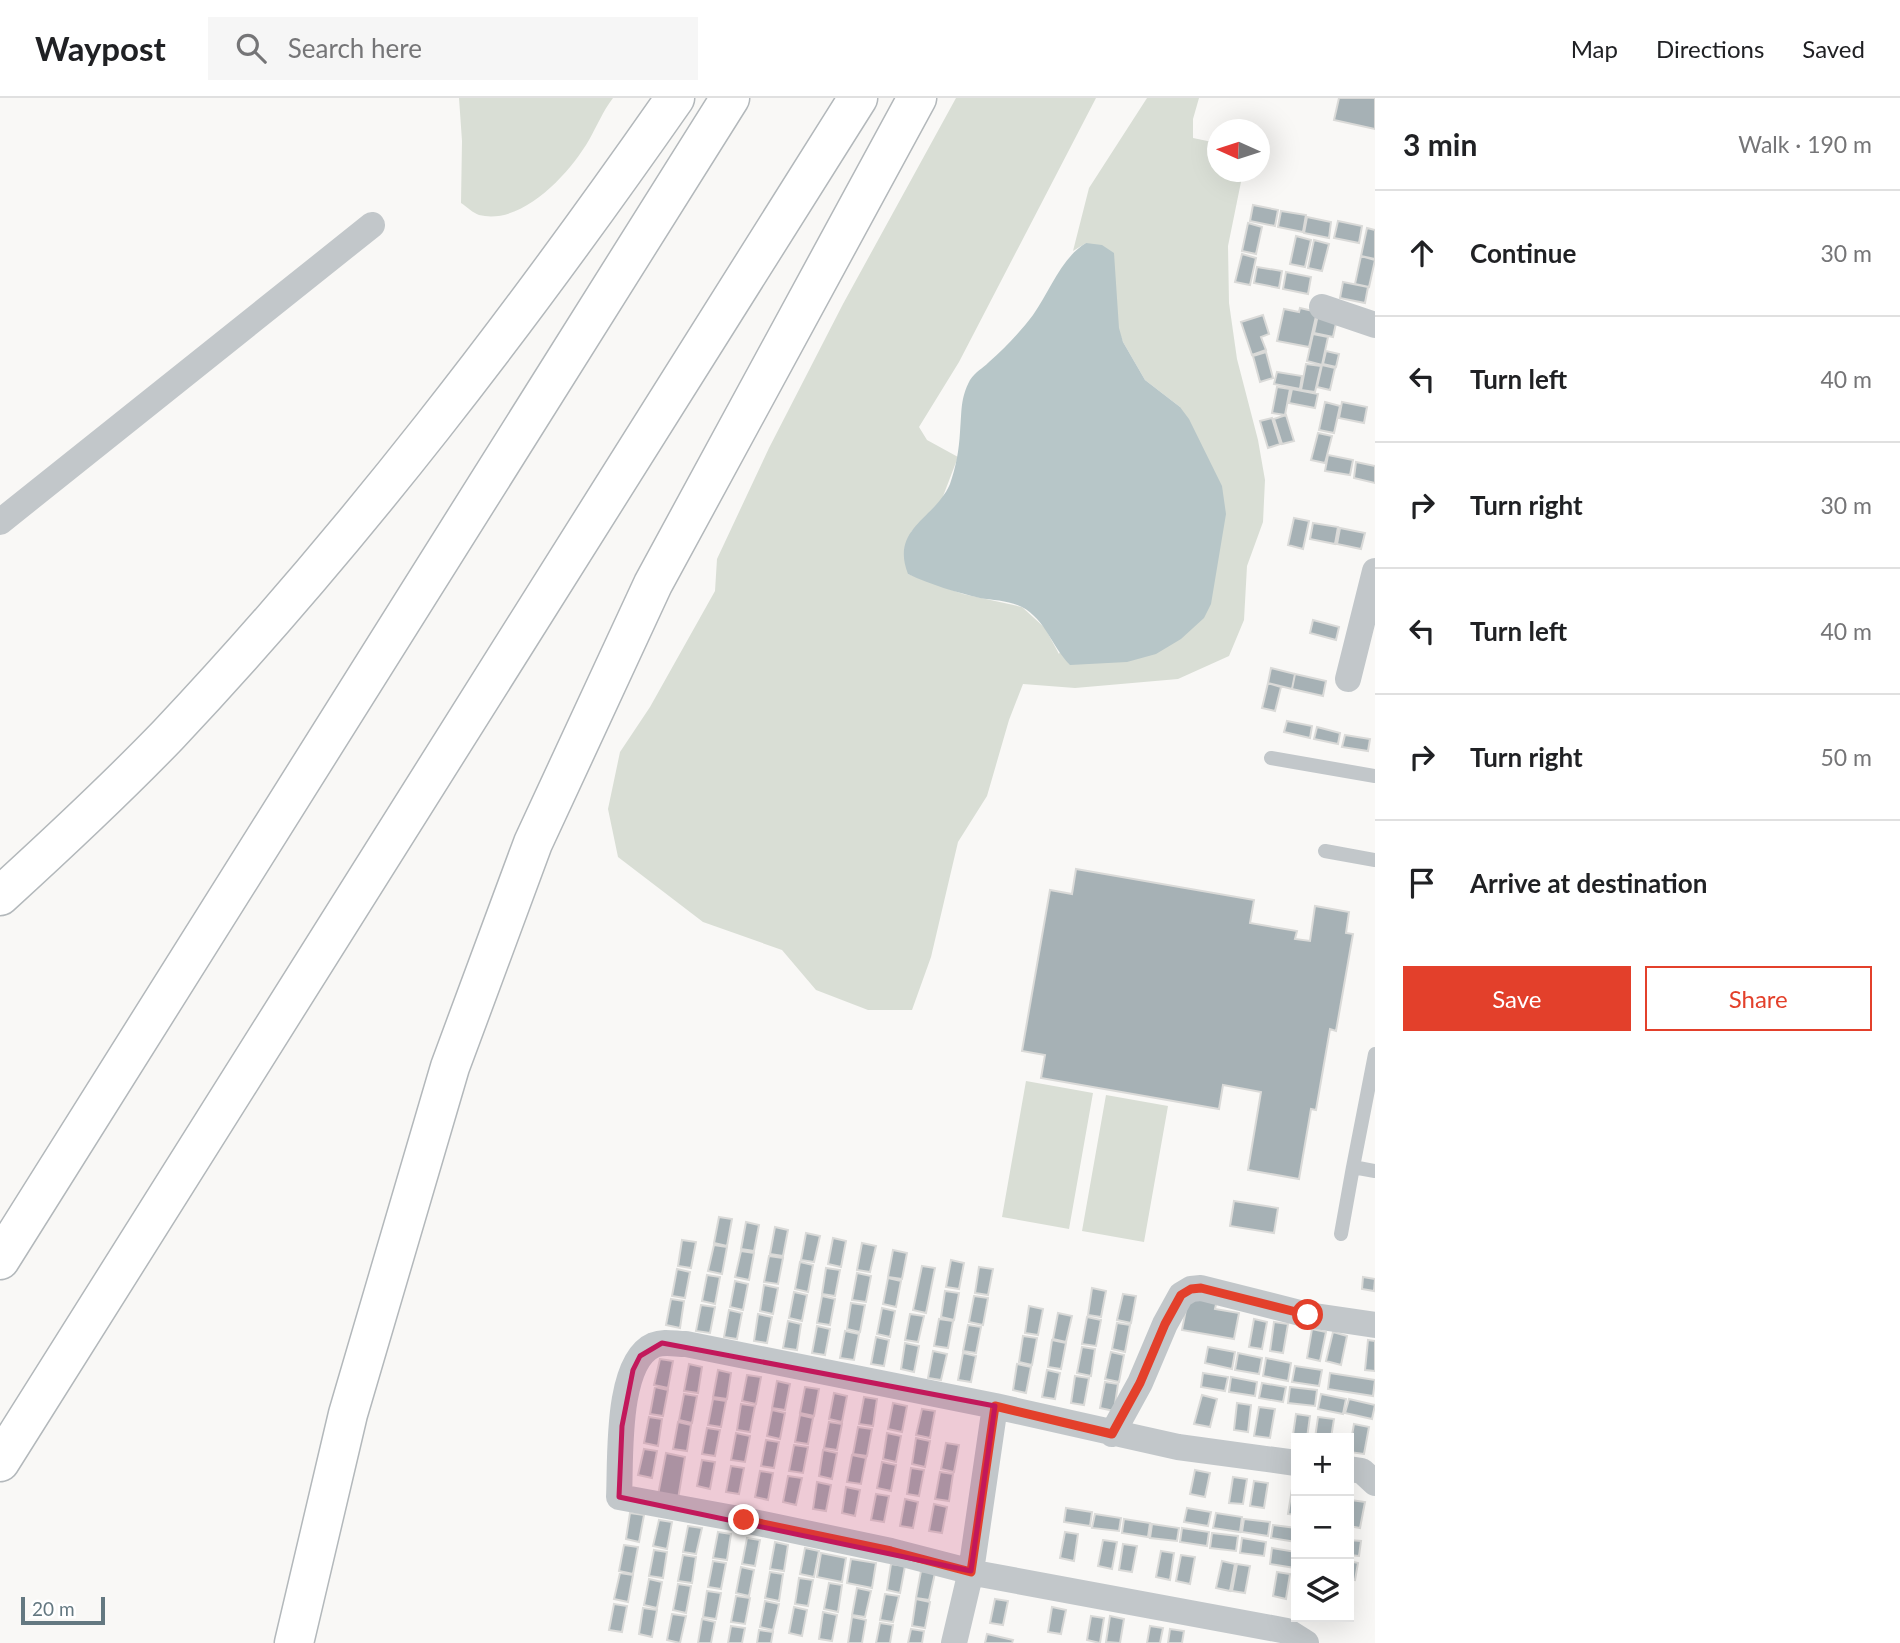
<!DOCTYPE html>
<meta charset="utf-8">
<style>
:root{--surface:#fff;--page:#f6f6f6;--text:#202124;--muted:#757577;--line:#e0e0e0;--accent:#e3402b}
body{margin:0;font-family:Lato,sans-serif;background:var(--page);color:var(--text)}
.controls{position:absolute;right:21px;bottom:21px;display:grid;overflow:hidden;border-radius:0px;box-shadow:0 7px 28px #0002}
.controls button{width:63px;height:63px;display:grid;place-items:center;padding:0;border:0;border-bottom:2px solid var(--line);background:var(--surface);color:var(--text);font:35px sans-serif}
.compass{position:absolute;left:1207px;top:21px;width:63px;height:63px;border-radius:50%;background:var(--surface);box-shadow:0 7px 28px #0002;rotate:273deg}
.scale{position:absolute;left:21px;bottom:18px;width:84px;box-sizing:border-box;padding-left:7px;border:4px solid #647881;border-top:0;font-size:19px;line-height:24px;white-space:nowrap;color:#647881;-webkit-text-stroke:5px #fff;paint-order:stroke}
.stop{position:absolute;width:21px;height:21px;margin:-16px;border:5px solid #e3402b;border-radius:50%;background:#fff}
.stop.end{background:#e3402b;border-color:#fff;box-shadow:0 2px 7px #0008}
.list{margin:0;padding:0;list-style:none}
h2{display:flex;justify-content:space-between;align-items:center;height:91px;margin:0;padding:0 28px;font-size:30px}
h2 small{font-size:23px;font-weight:400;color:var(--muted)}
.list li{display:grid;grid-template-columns:46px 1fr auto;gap:21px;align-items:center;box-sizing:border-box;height:126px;padding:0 28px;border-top:2px solid var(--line)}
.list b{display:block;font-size:26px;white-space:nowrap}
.list em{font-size:23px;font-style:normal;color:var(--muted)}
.actions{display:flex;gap:14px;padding:21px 28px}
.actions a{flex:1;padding:16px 0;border:2px solid var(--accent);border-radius:0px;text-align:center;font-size:24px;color:var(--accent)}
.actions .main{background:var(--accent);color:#fff}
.icon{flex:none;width:38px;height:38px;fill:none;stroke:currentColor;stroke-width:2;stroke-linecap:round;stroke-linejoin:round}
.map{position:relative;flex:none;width:1375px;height:1545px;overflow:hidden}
header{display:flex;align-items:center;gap:42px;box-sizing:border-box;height:98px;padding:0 35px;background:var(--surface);border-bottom:2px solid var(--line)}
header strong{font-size:33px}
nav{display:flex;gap:38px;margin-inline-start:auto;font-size:24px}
.search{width:490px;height:63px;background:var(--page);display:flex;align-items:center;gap:18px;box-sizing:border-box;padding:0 24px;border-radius:0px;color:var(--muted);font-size:26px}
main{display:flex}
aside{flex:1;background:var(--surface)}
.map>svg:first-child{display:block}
</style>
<header>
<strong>Waypost</strong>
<div class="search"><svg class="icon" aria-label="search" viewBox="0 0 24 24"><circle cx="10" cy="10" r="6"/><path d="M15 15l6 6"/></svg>Search here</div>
<nav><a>Map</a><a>Directions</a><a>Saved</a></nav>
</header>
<main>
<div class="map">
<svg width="1375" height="1545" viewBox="0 0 1375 1545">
<rect width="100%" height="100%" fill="#f9f8f6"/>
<!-- green -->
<path fill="#d9ded5" d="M459,0H613C603,13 597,28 589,42C570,75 522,128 479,117C473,115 467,109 461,105L462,43Z
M956,0H1096L959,264L919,329L927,342L958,359L942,401L911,434L908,476L963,496L1022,509L1045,530L1059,556L1180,309L1145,282L1123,244L1086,145L1073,153L1089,90L1147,0H1199L1193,21V40L1217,45L1218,74H1243L1228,148L1229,205L1237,261L1258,342L1265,382L1263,424L1247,468L1244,522L1229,558L1178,581L1075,590L1023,586L1009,622L987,698L958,744L931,859L912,912H868L816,892L782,852L703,824L618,759L608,711L620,654L650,609L715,493L717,461L769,350L843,206Z
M1026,983L1093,995L1069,1131L1002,1119Z
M1106,997L1168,1008L1144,1144L1082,1133Z"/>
<!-- water -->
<path fill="#b7c6c8" d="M1086,145L1102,147L1114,155L1119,230L1123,244L1145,282L1180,309L1189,321L1222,388L1226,416L1211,506L1204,520L1181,541L1156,556L1127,564L1070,567C1052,549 1046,522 1022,509C1011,503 993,502 980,500C956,494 931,487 908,476C890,430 935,421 950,386C956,369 959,352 960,334C962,313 960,301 970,282C976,273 982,271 989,264C1004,251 1021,233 1033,217C1050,193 1061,160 1086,145Z"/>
<!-- building -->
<path fill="#a6b1b5" stroke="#dadad8" stroke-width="2" d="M1339,0H1375V31L1334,22Z
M1253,107L1278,112L1275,128L1250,123Z
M1281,113L1306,117L1303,134L1278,129Z
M1307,119L1331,124L1329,140L1304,135Z
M1338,123L1362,128L1359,145L1334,140Z
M1248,125L1262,129L1256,156L1242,153Z
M1367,130L1375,132V161L1361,158Z
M1296,138L1311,142L1305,169L1290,166Z
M1314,142L1329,146L1322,173L1308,170Z
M1242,156L1256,160L1250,187L1235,184Z
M1361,158L1375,162L1369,189L1355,186Z
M1257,169L1282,173L1279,190L1254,185Z
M1286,174L1311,179L1308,196L1283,191Z
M1343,184L1368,189L1365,205L1340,200Z
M1300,210L1317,214L1309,249L1277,243L1284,211L1299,214Z
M1319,212L1338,216L1333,239L1314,235Z
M1263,217L1269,236L1261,239L1266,252L1252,257L1241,224Z
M1313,236L1328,239L1322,267L1307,263Z
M1326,253L1339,256L1336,269L1323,266Z
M1266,254L1273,280L1260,284L1253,258Z
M1306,266L1321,268L1315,294L1301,292Z
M1322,267L1335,270L1330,292L1317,289Z
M1277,274L1302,278L1300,291L1274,286Z
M1277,289L1290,291L1285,317L1272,315Z
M1292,291L1318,296L1315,310L1289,305Z
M1325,304L1340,308L1334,335L1319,332Z
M1342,304L1367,309L1364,325L1339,320Z
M1286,317L1294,343L1282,346L1274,321Z
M1272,320L1280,346L1268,350L1260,323Z
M1318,335L1332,338L1325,365L1311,362Z
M1328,357L1353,362L1350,377L1325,373Z
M1356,364L1375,368V385L1354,380Z
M1294,420L1309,423L1303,451L1288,447Z
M1313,425L1338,429L1335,446L1310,441Z
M1340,430L1365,435L1361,451L1337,446Z
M1313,522L1339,529L1336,542L1310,535Z
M1271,570L1295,576L1292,591L1268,585Z
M1295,576L1326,583L1323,598L1292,591Z
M1268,585L1281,589L1275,613L1262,610Z
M1287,623L1312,628L1310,640L1284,634Z
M1317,629L1340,635L1338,646L1314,641Z
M1345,637L1370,641L1368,653L1342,649Z
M1076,771L1254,802L1250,825L1297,833L1295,841L1310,843L1315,808L1349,814L1346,835L1353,836L1336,933L1330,931L1316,1012L1311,1011L1299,1081L1248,1072L1261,994L1223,987L1219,1011L1041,980L1045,957L1022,953L1050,792L1072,796Z
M1234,1103L1278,1110L1274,1135L1230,1128Z
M719,1119L732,1121L727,1148L714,1145Z
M746,1124L759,1127L754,1153L741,1151Z
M775,1129L788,1132L783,1158L770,1156Z
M806,1135L820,1138L814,1164L801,1162Z
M833,1140L846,1143L841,1169L828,1166Z
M682,1142L696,1144L691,1170L678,1168Z
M862,1145L876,1148L870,1174L857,1172Z
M714,1147L727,1149L722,1176L708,1173Z
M893,1152L907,1155L902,1181L888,1179Z
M741,1153L754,1155L749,1182L735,1179Z
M769,1158L783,1160L778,1186L764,1184Z
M951,1162L964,1165L959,1191L946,1189Z
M800,1164L813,1167L808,1194L795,1191Z
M922,1168L935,1170L926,1215L913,1212Z
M979,1169L993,1171L988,1197L975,1195Z
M826,1170L840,1172L835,1198L822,1196Z
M677,1171L690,1174L685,1200L672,1198Z
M857,1175L871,1178L866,1204L852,1202Z
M707,1177L720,1179L715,1206L702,1203Z
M1363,1179L1375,1181L1374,1193L1362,1191Z
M888,1180L901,1183L896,1209L883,1206Z
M735,1183L748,1186L743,1212L730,1209Z
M764,1187L778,1190L773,1216L760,1213Z
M1092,1190L1106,1193L1101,1219L1088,1217Z
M945,1193L959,1195L954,1222L941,1219Z
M794,1194L807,1197L802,1223L789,1220Z
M1123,1196L1136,1198L1131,1225L1117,1222Z
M1189,1196L1217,1202L1215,1211L1239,1215L1234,1241L1182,1232Z
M822,1198L835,1201L830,1227L817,1225Z
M974,1198L988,1200L983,1227L969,1224Z
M671,1201L684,1203L680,1230L666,1227Z
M851,1205L865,1207L860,1234L847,1231Z
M701,1207L715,1209L710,1235L696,1233Z
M1029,1208L1043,1211L1038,1237L1025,1235Z
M882,1210L895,1213L890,1239L877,1236Z
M729,1212L742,1215L737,1241L724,1239Z
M1058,1215L1072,1218L1066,1244L1053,1241Z
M758,1216L772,1219L767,1245L754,1243Z
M910,1216L924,1218L918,1244L905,1242Z
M1087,1219L1101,1222L1096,1248L1082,1246Z
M939,1221L953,1223L948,1250L934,1248Z
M1254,1221L1267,1224L1262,1251L1249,1249Z
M788,1223L801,1226L797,1252L783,1250Z
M1274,1224L1288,1226L1283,1255L1270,1253Z
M1117,1225L1130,1227L1125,1254L1112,1251Z
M968,1227L981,1229L976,1255L963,1253Z
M817,1228L830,1231L825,1257L812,1255Z
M1312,1231L1326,1234L1320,1263L1307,1260Z
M845,1233L859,1236L854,1262L840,1260Z
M1333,1234L1347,1238L1341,1267L1326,1263Z
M1023,1238L1037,1240L1032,1267L1019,1264Z
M876,1239L889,1242L884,1268L871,1266Z
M1052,1242L1066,1245L1061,1271L1048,1269Z
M1368,1242L1375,1243V1273L1365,1272Z
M905,1245L919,1248L914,1274L901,1271Z
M1082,1249L1095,1251L1091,1278L1077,1275Z
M1208,1249L1235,1254L1232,1271L1205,1265Z
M933,1253L947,1256L941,1282L928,1280Z
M1111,1254L1124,1257L1119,1284L1105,1281Z
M963,1255L976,1258L971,1284L958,1282Z
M1238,1255L1262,1260L1259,1276L1235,1272Z
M1266,1260L1291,1265L1288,1283L1263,1278Z
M660,1261L673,1263L668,1290L654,1287Z
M689,1266L702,1269L698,1295L684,1293Z
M1017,1266L1031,1269L1026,1295L1013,1292Z
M1295,1268L1322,1272L1319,1288L1292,1284Z
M718,1272L731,1275L727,1301L713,1299Z
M1047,1272L1060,1275L1055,1301L1042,1299Z
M1203,1275L1228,1279L1225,1293L1201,1289Z
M1330,1275L1375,1282L1373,1298L1328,1291Z
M747,1277L761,1279L756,1306L742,1303Z
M1075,1278L1089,1280L1084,1307L1071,1305Z
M1231,1279L1257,1284L1255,1298L1229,1294Z
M777,1283L790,1286L785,1312L772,1310Z
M1105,1284L1118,1286L1114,1313L1100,1310Z
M1262,1285L1286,1289L1283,1304L1259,1300Z
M655,1289L668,1292L663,1318L650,1316Z
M805,1289L819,1291L814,1318L800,1315Z
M1290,1289L1317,1292L1315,1308L1288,1305Z
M834,1295L847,1298L842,1324L829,1321Z
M684,1296L697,1298L692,1325L679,1322Z
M1321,1296L1346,1301L1343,1316L1318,1311Z
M1202,1297L1217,1301L1210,1329L1194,1326Z
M864,1299L877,1301L873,1328L859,1326Z
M713,1301L726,1303L721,1329L708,1327Z
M1349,1301L1375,1307L1372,1321L1345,1315Z
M893,1305L907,1308L902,1334L888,1331Z
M1237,1305L1251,1307L1248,1334L1234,1332Z
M741,1306L755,1308L750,1334L737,1332Z
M1259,1309L1275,1311L1270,1340L1254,1338Z
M922,1311L935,1313L930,1340L916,1337Z
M772,1312L785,1315L780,1341L767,1338Z
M1296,1316L1310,1318L1307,1340H1296V1344H1292Z
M800,1317L813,1320L808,1346L795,1344Z
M649,1319L662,1321L658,1348L644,1345Z
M1318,1319L1334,1321L1331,1340H1315Z
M678,1324L691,1327L687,1353L673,1351Z
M829,1324L842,1326L837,1352L824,1350Z
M1354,1326L1369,1329L1364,1356L1349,1354Z
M858,1329L872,1331L867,1358L853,1356Z
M707,1330L720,1332L715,1358L702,1356Z
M736,1335L750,1338L745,1364L731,1362Z
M887,1335L901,1338L896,1364L883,1361Z
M916,1340L930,1343L925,1369L912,1366Z
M766,1342L779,1344L774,1370L761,1368Z
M946,1345L959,1347L954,1374L941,1371Z
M794,1347L808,1349L803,1375L789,1373Z
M644,1351L657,1353L652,1380L638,1377Z
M823,1352L837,1355L832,1381L819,1378Z
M666,1355L685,1359L678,1401L658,1397Z
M852,1357L866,1360L861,1386L847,1384Z
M702,1362L715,1364L710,1391L697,1388Z
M882,1364L896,1367L891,1393L877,1390Z
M731,1368L744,1370L739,1396L726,1394Z
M911,1370L924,1372L919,1398L907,1396Z
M1195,1372L1210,1375L1205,1399L1190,1396Z
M760,1373L773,1375L768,1402L755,1399Z
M940,1374L953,1376L949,1403L935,1401Z
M788,1378L802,1380L796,1407L783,1404Z
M1233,1379L1247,1381L1243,1406L1229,1405Z
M1254,1383L1268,1385L1264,1410L1250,1408Z
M817,1384L831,1387L826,1413L813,1411Z
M846,1389L860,1392L855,1418L842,1415Z
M1292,1391H1296V1417L1288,1416Z
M876,1396L889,1398L884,1424L871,1422Z
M905,1401L918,1404L913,1430L900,1428Z
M1351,1402L1365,1404L1360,1430L1349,1428Z
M934,1406L947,1409L942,1435L929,1433Z
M1066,1410L1092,1414L1090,1428L1064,1424Z
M1187,1410L1211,1414L1208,1428L1184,1424Z
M630,1415L644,1417L639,1444L626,1441Z
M1216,1415L1242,1419L1240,1434L1213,1430Z
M1095,1416L1121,1420L1119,1433L1092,1430Z
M1124,1421L1150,1425L1148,1439L1122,1435Z
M1244,1421L1270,1424L1268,1438L1242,1434Z
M659,1422L672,1424L667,1451L653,1448Z
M1152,1426L1179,1430L1177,1443L1150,1440Z
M1273,1427L1296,1430V1444L1271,1440Z
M688,1428L702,1430L696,1456L683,1454Z
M1182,1430L1209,1434L1207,1448L1180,1444Z
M718,1434L731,1436L727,1462L713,1460Z
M1065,1434L1078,1436L1074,1463L1060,1460Z
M1212,1435L1238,1438L1236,1453L1210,1450Z
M747,1440L760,1442L755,1468L742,1466Z
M1242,1440L1266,1444L1264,1458L1240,1455Z
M1103,1442L1117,1444L1112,1471L1098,1468Z
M1349,1442L1361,1443L1359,1458L1349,1457Z
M775,1444L788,1447L784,1473L770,1471Z
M1123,1446L1137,1448L1132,1474L1119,1472Z
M624,1447L638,1449L633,1476L619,1473Z
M805,1450L819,1453L814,1479L800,1476Z
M1272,1450L1296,1454L1295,1470L1270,1466Z
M654,1452L667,1454L663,1480L649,1478Z
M1161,1453L1174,1455L1170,1482L1156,1479Z
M821,1455L846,1460L842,1484L817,1479Z
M683,1457L696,1459L692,1485L678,1483Z
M1181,1457L1195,1459L1190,1486L1176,1483Z
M851,1461L876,1465L872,1490L847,1485Z
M713,1463L726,1465L721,1491L708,1489Z
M1222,1463L1235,1466L1230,1493L1216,1490Z
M1349,1463L1358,1465L1355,1482L1349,1481Z
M891,1466L905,1468L900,1495L887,1492Z
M1237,1466L1250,1468L1245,1495L1232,1493Z
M741,1469L754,1472L749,1498L736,1495Z
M921,1473L935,1475L929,1502L916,1500Z
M770,1474L783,1476L779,1503L765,1500Z
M1277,1474L1290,1476L1286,1501L1273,1498Z
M620,1475L633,1477L628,1504L614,1501Z
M799,1480L813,1482L808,1508L795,1506Z
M649,1481L662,1484L657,1510L644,1507Z
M829,1485L842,1487L838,1514L824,1511Z
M678,1486L691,1488L686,1515L673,1512Z
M857,1490L871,1493L865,1519L852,1517Z
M707,1493L721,1495L716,1521L703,1519Z
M885,1496L899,1498L893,1524L880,1522Z
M736,1498L750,1500L745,1526L731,1524Z
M916,1501L930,1504L925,1530L912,1528Z
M995,1501L1008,1503L1003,1527L990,1525Z
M765,1503L779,1506L773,1532L760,1529Z
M614,1506L627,1508L622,1534L609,1532Z
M794,1509L807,1512L802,1538L789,1535Z
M1052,1509L1066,1512L1061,1536L1048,1534Z
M643,1510L657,1512L652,1539L639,1536Z
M823,1514L837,1517L832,1543L819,1541Z
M672,1516L686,1518L680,1545L667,1542Z
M1091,1518L1104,1520L1100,1545L1087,1542Z
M1110,1518L1124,1521L1120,1545L1106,1544Z
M852,1519L866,1522L862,1545H848Z
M702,1521L715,1524L711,1545H698Z
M880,1525L893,1527L890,1545H876Z
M731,1528L745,1530L742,1545H728Z
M1150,1528L1163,1530L1160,1545H1147Z
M911,1531L924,1533L922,1545H908Z
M1170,1531L1184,1533L1182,1545H1168Z
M759,1532L773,1534L771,1545H757Z
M987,1536L1013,1542L1012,1545H985Z"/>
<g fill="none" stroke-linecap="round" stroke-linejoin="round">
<!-- highway casing -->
<g stroke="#b3b8bb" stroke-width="41">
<path id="highway" d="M0,798C57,746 114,693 168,637C354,440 520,222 675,0
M0,1162L730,0
M0,1364L858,0
M294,1545L348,1316L450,969L533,745L653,486L917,0"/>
</g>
<!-- lane -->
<path stroke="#c2c7ca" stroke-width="14" d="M1271,660L1375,678
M1325,753L1375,762
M1375,956L1353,1069L1375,1073
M1341,1136L1353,1069"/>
<!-- street -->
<path stroke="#c2c7ca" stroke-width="26" d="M1322,209L1375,227
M0,424L372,127
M1348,581L1375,473
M1112,1336L1140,1285L1165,1226L1181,1197L1191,1191L1201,1190L1308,1217L1375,1227
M1296,1365L1178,1349L995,1308L686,1246C675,1246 664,1243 654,1247C615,1264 621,1364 619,1399L744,1422L891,1453L980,1476L1287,1533L1306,1545
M1349,1371L1362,1373L1375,1385
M954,1545L971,1473L995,1308"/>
<!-- highway -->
<use href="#highway" stroke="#fff" stroke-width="38"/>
</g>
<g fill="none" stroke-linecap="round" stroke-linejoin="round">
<!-- route -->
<path stroke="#e3402b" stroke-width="9" d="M744,1422L891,1453L971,1474L995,1308L1112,1336L1140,1285L1165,1226L1181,1197L1191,1191L1201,1190L1308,1217"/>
</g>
<!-- marked area -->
<path fill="#c2185b" fill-opacity="0.2" stroke="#c2185b" stroke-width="5" stroke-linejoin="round" d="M662,1245L995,1308L971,1473L619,1399L622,1328L633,1272L640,1258Z"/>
</svg>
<div class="controls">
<button>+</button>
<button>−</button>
<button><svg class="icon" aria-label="layers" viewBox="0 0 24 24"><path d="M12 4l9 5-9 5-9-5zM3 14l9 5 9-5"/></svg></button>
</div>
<svg class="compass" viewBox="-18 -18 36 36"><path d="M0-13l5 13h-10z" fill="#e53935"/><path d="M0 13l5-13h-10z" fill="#757577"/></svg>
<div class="scale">20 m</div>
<div class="stop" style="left:1308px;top:1217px"></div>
<div class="stop end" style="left:744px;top:1422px"></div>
</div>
<aside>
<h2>3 min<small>Walk · 190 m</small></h2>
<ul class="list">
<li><svg class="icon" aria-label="ahead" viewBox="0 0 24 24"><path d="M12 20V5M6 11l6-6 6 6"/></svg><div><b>Continue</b></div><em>30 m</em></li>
<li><svg class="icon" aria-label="left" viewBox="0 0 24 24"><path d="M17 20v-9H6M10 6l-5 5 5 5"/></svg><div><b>Turn left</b></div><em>40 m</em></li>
<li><svg class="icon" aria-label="right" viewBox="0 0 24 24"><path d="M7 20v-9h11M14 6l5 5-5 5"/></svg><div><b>Turn right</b></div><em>30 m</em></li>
<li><svg class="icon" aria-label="left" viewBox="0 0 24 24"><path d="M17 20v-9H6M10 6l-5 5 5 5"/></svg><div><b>Turn left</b></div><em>40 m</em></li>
<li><svg class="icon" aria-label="right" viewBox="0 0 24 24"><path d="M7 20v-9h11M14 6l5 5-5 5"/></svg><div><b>Turn right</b></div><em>50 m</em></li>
<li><svg class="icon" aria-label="arrive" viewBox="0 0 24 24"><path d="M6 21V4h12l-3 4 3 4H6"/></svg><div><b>Arrive at destination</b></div></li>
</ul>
<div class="actions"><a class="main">Save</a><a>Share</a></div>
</aside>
</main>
